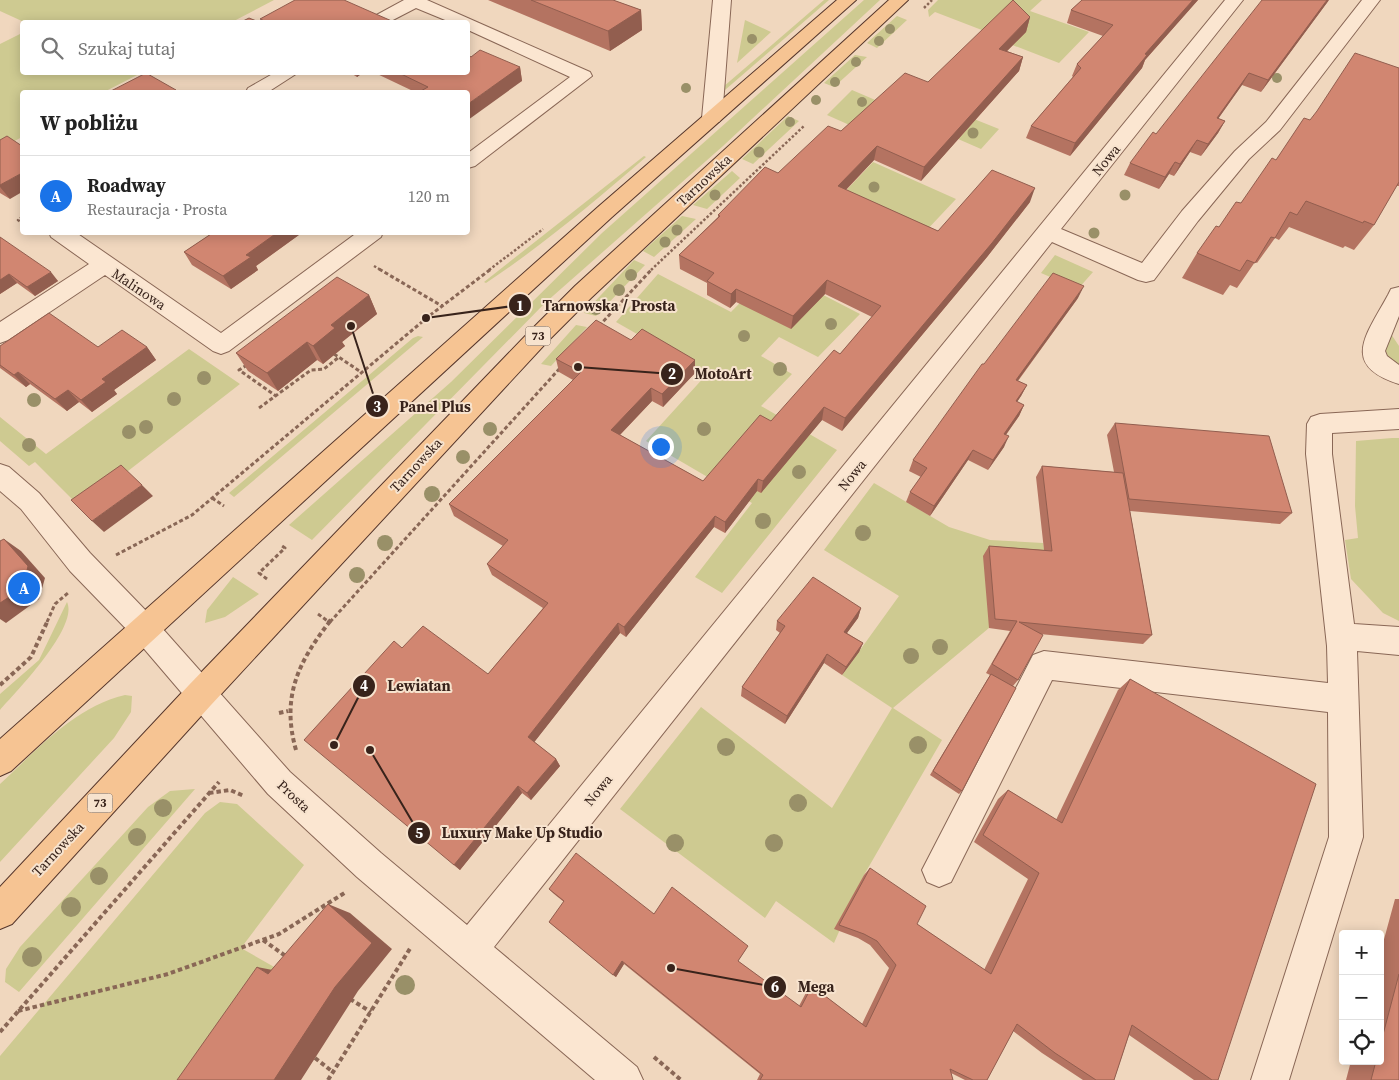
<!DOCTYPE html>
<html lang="pl">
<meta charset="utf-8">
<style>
:root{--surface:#fff;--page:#f6f6f6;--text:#222;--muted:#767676;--line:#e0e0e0;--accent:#1a73e8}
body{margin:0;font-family:"Source Serif 4",serif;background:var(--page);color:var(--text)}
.controls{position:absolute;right:15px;bottom:15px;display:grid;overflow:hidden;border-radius:5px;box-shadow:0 2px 12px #0003}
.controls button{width:45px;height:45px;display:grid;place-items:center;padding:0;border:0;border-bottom:1px solid var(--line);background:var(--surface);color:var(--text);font:25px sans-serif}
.you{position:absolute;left:660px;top:446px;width:18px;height:18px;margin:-12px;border:4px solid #fff;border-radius:50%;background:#1a73e8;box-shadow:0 0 0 8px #1a73e833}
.badge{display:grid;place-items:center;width:32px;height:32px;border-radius:50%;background:var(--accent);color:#fff;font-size:16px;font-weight:700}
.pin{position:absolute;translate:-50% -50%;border:2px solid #fff;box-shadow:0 1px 5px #0006}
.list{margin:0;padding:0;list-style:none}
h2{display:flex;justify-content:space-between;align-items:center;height:65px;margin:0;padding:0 20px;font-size:21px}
h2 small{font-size:16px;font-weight:400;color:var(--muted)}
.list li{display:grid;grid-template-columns:32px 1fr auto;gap:15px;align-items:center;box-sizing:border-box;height:80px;padding:0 20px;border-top:1px solid var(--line)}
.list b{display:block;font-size:19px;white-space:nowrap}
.list p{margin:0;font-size:16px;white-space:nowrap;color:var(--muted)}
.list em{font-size:16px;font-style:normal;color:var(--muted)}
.icon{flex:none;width:28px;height:28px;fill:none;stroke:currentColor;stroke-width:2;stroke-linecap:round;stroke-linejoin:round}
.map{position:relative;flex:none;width:1399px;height:1080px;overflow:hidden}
.search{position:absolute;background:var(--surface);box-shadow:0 2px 12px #0003;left:20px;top:20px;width:450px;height:55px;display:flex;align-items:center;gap:12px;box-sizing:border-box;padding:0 18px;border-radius:5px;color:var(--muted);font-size:19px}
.panel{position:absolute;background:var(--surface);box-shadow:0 2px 12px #0003;left:20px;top:90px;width:450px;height:145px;border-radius:5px}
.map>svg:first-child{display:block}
</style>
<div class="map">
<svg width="1399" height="1080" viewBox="0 0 1399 1080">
<rect width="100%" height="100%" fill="#f0d7be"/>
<!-- green -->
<path fill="#ceca91" d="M0,0H274L232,22H24L0,11Z
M824,0H829L725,90L723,87Z
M864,0H880L723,146L545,303L312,540L289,525L451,382L602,233Z
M938,0H1042L1030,11L1089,32L1059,63L997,39L1000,37L935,12L929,17L928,10Z
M897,16L907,20L877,48L867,43Z
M745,20L771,32L737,63Z
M22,33V72L141,73L104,92H22V137L0,149V44Z
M855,55L867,57L834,87L824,83Z
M852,90L880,102L854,127L827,115Z
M944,107L999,129L981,149L926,125Z
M788,116L799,121L753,164L742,159Z
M644,156L646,157C594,202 543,245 486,283L484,282Z
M873,162L956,199L924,233L817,221Z
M732,171L740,178L707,209L693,205Z
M682,216L696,219L654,257L643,251Z
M1055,255L1093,272L1078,289L1041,273Z
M634,260L645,265L596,316L584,313Z
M773,269L860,314L818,357L779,337L761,356L792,374L761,406L837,450L722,593L695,577L752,503L646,441L707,374L616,322L658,274L731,312Z
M576,325L587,327L551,366L541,364Z
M1391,334L1399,346V368L1389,359L1385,350Z
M418,336L423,337L234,497L229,493L413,338Z
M189,349L240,384L128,471L78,505L35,462L29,466L0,441V417L46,454Z
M1392,438H1399V621L1383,613L1351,579L1345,540L1358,538L1355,506L1356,441Z
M874,483L949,527L990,540L1043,543L1046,561L989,628L893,708L942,740L864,875L834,943L776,901L765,918L620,809L701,707L832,808L892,708L842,675L899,596L824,550Z
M233,577L259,594L225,617L205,623L207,610Z
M67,602C79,627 16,692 0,710V694L39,660Z
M125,695L132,696L131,712L114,738L0,862V784C37,750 74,707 125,695Z
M195,789L19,992L5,982L6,969L20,947L148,807L170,791Z
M220,802L237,804L304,865L241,948L283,972L209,1080H0V1056L205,813Z"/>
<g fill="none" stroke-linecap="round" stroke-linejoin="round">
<!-- minor casing -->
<g stroke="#896756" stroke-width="2">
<path id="minor" d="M404,0H427L590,72L592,76L475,166L468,168V153L570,77L468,30V22H450L416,8L389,22H368L371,18Z
M713,0H731L722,118L719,122H705L702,118Z
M1225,0H1243L1061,229L1142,263L1182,211L1235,151L1266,122L1362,0H1380L1280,130L1249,159L1198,221L1154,280L1146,282L1138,280L1052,242L494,947L637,1067L643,1080H595L357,877L268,794L134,637L70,571L21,509L0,491V464L9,467L39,493L90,553L154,619L290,772L381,853L467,925Z
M276,72H299L268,92H246L248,88Z
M49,232H75L221,333L358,232H383L381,237L229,351L221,354L213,351L105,275L8,340L0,343V322L89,264L51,237Z
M1399,287V316L1385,351L1387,356L1399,365V384C1339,365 1367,334 1388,295L1391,289Z
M1399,409V429L1332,433V454L1354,624L1399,627V655L1357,651L1363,837L1289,1080H1251L1329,837L1328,712L1052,680L951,882L939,887L927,882L922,870L1033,655L1044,651L1328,683L1327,646L1306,454L1307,424L1311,417L1320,414Z"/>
</g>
<!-- major casing -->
<g stroke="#56362b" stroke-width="2">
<path id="major" d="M837,0H856L612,217L11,771L0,776V739L598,207Z
M889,0H908L591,298L547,342L211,705L12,924L0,929V887L189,685L531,330L575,286Z"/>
</g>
<!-- path-far2 -->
<path stroke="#896756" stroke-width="2.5" stroke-dasharray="2.5 2" stroke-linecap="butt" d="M924,8L932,0
M22,217L18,220L22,223
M374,266L381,270
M489,270L543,229
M651,270L804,126"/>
<!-- path-far1 -->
<path stroke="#896756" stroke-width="3" stroke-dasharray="4 2.5" stroke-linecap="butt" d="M379,269L442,306
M599,326L652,269
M334,354L361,372
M247,365L239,370L276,396
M259,408L311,370L324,369L339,357
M212,498L224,506
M116,555L192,515L429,316L491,269
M267,579L259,573L285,548L282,546
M318,614L329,622
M47,622L55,604L68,593
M330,622L561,367"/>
<!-- path -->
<path stroke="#896756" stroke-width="4" stroke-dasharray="4.5 3" stroke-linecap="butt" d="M328,620L330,622
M0,685L31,657L48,620
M279,713L288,711
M296,750C281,697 298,662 331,620
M209,793L230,790L244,796
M263,940L287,957
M350,999L371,1012
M18,1011L168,974L279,934L346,892
M0,1032L219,782
M654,1057L681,1080
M315,1058L333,1072
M328,1080L411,947"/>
<!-- minor -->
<use href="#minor" fill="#fbe6d1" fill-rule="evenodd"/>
<!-- major -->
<use href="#major" fill="#f6c493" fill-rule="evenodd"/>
</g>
<!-- trees -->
<g fill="#999068">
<circle cx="890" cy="29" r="5"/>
<circle cx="752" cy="39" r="5"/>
<circle cx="879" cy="41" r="5"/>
<circle cx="856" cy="62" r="5"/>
<circle cx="1277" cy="78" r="5"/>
<circle cx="835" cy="82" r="5"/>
<circle cx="686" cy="88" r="5"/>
<circle cx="816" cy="100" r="5"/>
<circle cx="862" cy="102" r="5"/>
<circle cx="790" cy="122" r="5"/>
<circle cx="973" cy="133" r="5.5"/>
<circle cx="759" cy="152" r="5.5"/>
<circle cx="874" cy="187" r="5.5"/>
<circle cx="715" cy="195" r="5.5"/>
<circle cx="1125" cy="195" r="5.5"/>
<circle cx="677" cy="230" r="5.5"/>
<circle cx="1094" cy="233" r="5.5"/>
<circle cx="665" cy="242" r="5.5"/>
<circle cx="631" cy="275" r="6"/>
<circle cx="619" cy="290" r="6"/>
<circle cx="596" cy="309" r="6"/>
<circle cx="831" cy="324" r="6"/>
<circle cx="744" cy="336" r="6"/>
<circle cx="780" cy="369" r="7"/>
<circle cx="204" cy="378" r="7"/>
<circle cx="174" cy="399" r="7"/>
<circle cx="34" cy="400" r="7"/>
<circle cx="146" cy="427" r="7"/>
<circle cx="490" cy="429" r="7"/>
<circle cx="704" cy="429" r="7"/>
<circle cx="129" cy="432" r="7"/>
<circle cx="29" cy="445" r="7"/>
<circle cx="463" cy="457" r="7"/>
<circle cx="799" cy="472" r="7"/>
<circle cx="432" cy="494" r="8"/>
<circle cx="763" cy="521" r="8"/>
<circle cx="863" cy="533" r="8"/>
<circle cx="385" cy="543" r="8"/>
<circle cx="357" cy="575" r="8"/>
<circle cx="940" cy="647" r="8"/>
<circle cx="911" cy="656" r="8"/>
<circle cx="918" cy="745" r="9"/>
<circle cx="726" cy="747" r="9"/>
<circle cx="798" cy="803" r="9"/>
<circle cx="163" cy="808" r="9"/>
<circle cx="137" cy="837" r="9"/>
<circle cx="675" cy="843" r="9"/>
<circle cx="774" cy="843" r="9"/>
<circle cx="99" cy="876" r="9"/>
<circle cx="71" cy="907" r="10"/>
<circle cx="32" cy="957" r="10"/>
<circle cx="405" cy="985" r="10"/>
</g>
<!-- wall -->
<path fill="#b47361" d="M488,0H613L641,10L642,30L610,51Z
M1082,0H1198L1145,60L1142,68L1070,156L1026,138L1031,126L1073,77L1072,76L1077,64L1103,36L1067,23L1071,10Z
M1329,0L1261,92L1242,85L1218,119L1225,121L1218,133L1201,156L1190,152L1174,176L1169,174L1159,189L1124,175L1130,163L1156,134Z
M1030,17L1026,32L1007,51L1023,57L1019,71L921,181L874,160L846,190L938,231L1030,202L987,257L842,431L822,420L761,493L757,491L725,533L714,527L626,637L620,633L534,742L556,759L560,766L531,800L522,793L460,870L454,865L402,648L488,674L543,608L492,575L487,564L503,546L454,516L449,504L573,380L559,372L556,359L631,340L695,360V373L663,407L652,401L620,435L703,481L771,421L840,354L872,317L825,294L791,329L736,302L730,308L707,295V283L680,269L679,255L718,217V215L778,173L841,131L928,82Z
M471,57L520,67L522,81L468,92H415L373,72H468Z
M1399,68V186H1396L1374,225L1354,250L1345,246L1343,248L1289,227L1279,240L1275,238L1257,263L1255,262L1237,288L1230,285L1223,295L1182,278L1197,253L1219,227L1241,203L1276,160L1310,120Z
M349,72H364L357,77Z
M0,140L10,199L0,193Z
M214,232H303L256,266L258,270L231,289L192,265L184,252Z
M0,237L58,281L35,296L17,283L0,294Z
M369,295L377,314L342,342L345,346L323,364L317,360L278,391L248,371L236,353Z
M1078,298L1018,381L1027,385L1021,396L1017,402L1024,405L1019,416L1006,435L1004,447L988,470L968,460L930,516L906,502L910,492L921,477L909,471L913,460L984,364Z
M0,346L147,347L156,360L114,390L117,394L92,412L79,402L67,411L30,384L26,387L0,368Z
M1115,423L1292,513L1280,524L1130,511L1152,635L1143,644L1040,634L1018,680L1013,686L962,791L959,794L930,775L990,675L986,673L1010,631L989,628L983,556L989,546L1044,550L1036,477L1042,466L1114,472L1107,435Z
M861,608L858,618L847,633L863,643L859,652L842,675L824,663L785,724L741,696L742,687L780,633L776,630L777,621Z
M1130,679L1218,1080H1194L1129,1035L1114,1080H1083L1042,1053L1013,1031L987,1080H965L951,1073L953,1080H757L760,1074L624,964L616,977L549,922L564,902L554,894L549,889L654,914L746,949L738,961L799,1006L808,989L812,986L862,1024L889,968L870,945L858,938L834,929L864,875L870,868L917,924L984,970L1028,879L974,842L998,799L1008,790L1056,820L1118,690Z
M1395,899H1399V1080H1346L1351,1061H1380V954Z"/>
<!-- shaded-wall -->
<path fill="#925e4f" d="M1193,0H1198L1145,60L1142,68L1070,156L1075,143L1145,54Z
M1327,0H1329L1261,92L1268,80Z
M641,10L642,30L610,51L608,31Z
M1030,17L1026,32L995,63L999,49Z
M1023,57L1019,71L921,181L924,167Z
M520,67L522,81L468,120V104Z
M356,72H364L357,77Z
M1249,73L1242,85L1210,130L1217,118Z
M1225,121L1218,133L1201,156L1208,144Z
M1197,140L1190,152L1174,176L1180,164Z
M877,146L874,160L835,201L838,186Z
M1175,162L1169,174L1159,189L1165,177Z
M22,173V192L10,199L0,187V185Z
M1035,188L1030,202L987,257L842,431L845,418Z
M278,232H303L256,266L258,270L231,289L223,276L246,255Z
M51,272L58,281L35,296L27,287Z
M9,274L17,283L0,294V280Z
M827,280L825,294L791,329L793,316Z
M1084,286L1078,298L1010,391L1016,380Z
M736,289V302L730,308L731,294Z
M369,295L377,314L342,342L345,346L323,364L313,346L331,325Z
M307,342L317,360L278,391L267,373Z
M147,347L156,360L114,390L117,394L92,412L81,400L102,379Z
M695,360V373L663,407L662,394Z
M18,372L30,384L26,387L14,375Z
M1027,385L1021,396L1010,412L1016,401Z
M651,388L652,401L613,442L611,430Z
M68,390L79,402L67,411L55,399Z
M1024,405L1019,416L999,444L1004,434Z
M824,407L822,420L761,493L763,481Z
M1009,436L1004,447L988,470L993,460Z
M973,450L968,460L930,516L934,506Z
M758,479L757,491L725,533V522Z
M142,485L153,496L104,532L92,521Z
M715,516L714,527L626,637L624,627Z
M4,539L21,551L45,578L39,599L6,623L0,619V603Z
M861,608L858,618L841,641L844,632Z
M618,623L620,633L532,745L528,737Z
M863,643L859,652L842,675L846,667Z
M827,654L824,663L785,724L787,716Z
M556,759L560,766L531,800L527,793Z
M518,786L522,793L460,870L454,865Z
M328,904L350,913L392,949L358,991L301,1080H274Z
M622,961L624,964L616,977L613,975Z
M257,967L283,972L268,974Z"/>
<!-- building -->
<path fill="#d18671" stroke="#925e4f" d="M295,0H344L394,22H267L260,19Z
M531,0H613L641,10L608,31Z
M1013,0L1030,17L999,49L1023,57L924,167L877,146L838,186L938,231L992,170L1035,188L992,243L845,418L824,407L763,481L758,479L725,522L715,516L624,627L618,623L528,737L556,759L527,793L518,786L454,865L304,740L394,641L402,648L423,626L488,674L548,603L487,564L508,540L449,504L581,372L556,359L596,320L631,340L642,329L695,360L662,394L651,388L611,430L703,481L760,415L771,421L834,350L840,354L881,306L827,280L793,316L736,289L731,294L707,281L714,273L679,255L720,216L718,215L765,167L778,173L828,126L841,131L905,73L928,82Z
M1082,0H1193L1145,54L1147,55L1075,143L1031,126L1081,68L1077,64L1113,25L1071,10Z
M1262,0H1327L1268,80L1249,73L1217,118L1225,121L1208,144L1197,140L1180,164L1175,162L1165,177L1130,163L1153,132L1156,134Z
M249,18L259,22H241Z
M480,50L520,67L468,104V92H419L428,87L397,72H468V55L471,57Z
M1355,53L1399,68V182L1374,225L1364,221L1363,223L1306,201L1297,215L1290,212L1275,238L1271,237L1255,263L1247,260L1240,271L1197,253L1216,226L1219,227L1236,202L1241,203L1272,158L1276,160L1304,118L1310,120L1317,111Z
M146,73L176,90L171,92H109Z
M7,136L22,146V173L0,185V140Z
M214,232H278L246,255L251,257L223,276L184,252Z
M0,237L51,272L27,287L9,274L0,280Z
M1053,273L1084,286L1016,380L1027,385L1016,401L1024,405L1004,434L1009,436L993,460L973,450L934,506L910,492L927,468L913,460L982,364H984Z
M337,277L369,295L331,325L335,328L313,346L307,342L267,373L236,353Z
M49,313L98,347L122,330L147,347L102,379L106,382L81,400L68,390L55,399L18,372L14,375L0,365V346Z
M1115,423L1269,436L1292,513L1129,499Z
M121,465L142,485L92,521L71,500Z
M1042,466L1123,473L1152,635L1019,622L1043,635L1018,680L992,664L1017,621L995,619L989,546L1052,551Z
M4,539L28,566L23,588L0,603V541Z
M813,577L861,608L844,632L863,643L846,667L827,654L787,716L742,687L785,626L777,621Z
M991,674L1016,688L962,791L933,771Z
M1130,679L1316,784L1218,1080H1212L1132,1025L1114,1080H1096L1055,1053L1017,1024L987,1080H973L950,1069L953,1080H760L763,1075L622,961L613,975L549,922L564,901L549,889L576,853L654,914L672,887L748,946L738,961L801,1007L812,986L866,1027L896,965L877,941L864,934L839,925L870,868L926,906L917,924L991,974L1039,873L983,835L1008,790L1062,823Z
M328,904L372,943L335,987L274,1080H177L257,967L268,974Z
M1399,974V1080H1371L1376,1061H1380V1046Z"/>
<g text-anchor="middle" stroke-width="4" stroke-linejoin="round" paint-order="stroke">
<!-- shield labels -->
<g fill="#f7e3ce" stroke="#715d51" stroke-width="1">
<rect x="525.5" y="326.5" width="25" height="19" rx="4"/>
<rect x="87.5" y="793.5" width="25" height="19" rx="4"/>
</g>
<g font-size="12" font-weight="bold" fill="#38231b">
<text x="538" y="340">73</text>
<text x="100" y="807">73</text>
</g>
<!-- street labels -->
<g font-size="14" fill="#38231b" stroke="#f7e3ce">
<text transform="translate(1106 160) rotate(-51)" y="5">Nowa</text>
<text transform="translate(704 180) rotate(-43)" y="5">Tarnowska</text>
<text transform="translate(139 289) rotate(34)" y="5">Malinowa</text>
<text transform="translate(416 465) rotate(-47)" y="5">Tarnowska</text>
<text transform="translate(852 475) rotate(-51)" y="5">Nowa</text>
<text transform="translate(598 790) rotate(-51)" y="5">Nowa</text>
<text transform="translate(294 796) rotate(43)" y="5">Prosta</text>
<text transform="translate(58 849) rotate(-47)" y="5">Tarnowska</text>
</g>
</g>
<!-- callouts -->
<path fill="none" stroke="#38231b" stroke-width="2" d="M426 318L520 305M578 367L672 374M351 326L377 406M334 745L364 686M370 750L419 833M671 968L775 987"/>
<g fill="#38231b" stroke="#f7e3ce" stroke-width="2">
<circle cx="426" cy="318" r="5"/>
<circle cx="578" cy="367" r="5"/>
<circle cx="351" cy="326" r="5"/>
<circle cx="334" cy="745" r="5"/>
<circle cx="370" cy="750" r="5"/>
<circle cx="671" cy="968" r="5"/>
<circle cx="520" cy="305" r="12"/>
<circle cx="672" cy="374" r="12"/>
<circle cx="377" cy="406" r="12"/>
<circle cx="364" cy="686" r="12"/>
<circle cx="419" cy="833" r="12"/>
<circle cx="775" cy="987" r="12"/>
</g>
<g font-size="15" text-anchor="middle" font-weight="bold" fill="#fff">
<text x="520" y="311">1</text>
<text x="672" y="379">2</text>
<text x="377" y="412">3</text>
<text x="364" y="691">4</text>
<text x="419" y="838">5</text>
<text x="775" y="992">6</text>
</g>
<g font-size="15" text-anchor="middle" font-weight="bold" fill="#38231b" stroke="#f7e3ce" stroke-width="4" stroke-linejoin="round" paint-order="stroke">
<text x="609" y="311">Tarnowska / Prosta</text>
<text x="723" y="379">MotoArt</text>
<text x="435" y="412">Panel Plus</text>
<text x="419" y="691">Lewiatan</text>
<text x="522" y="838">Luxury Make Up Studio</text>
<text x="816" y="992">Mega</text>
</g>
</svg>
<div class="controls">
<button>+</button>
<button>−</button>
<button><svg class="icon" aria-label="locate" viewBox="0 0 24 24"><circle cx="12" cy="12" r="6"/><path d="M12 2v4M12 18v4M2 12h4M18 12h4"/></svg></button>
</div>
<div class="you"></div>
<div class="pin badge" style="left:24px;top:588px">A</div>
<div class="search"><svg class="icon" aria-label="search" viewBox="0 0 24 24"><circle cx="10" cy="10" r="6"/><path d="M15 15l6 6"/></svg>Szukaj tutaj</div>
<section class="panel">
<h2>W pobliżu<small></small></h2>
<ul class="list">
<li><span class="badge">A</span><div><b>Roadway</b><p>Restauracja · Prosta</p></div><em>120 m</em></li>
</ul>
</section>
</div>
